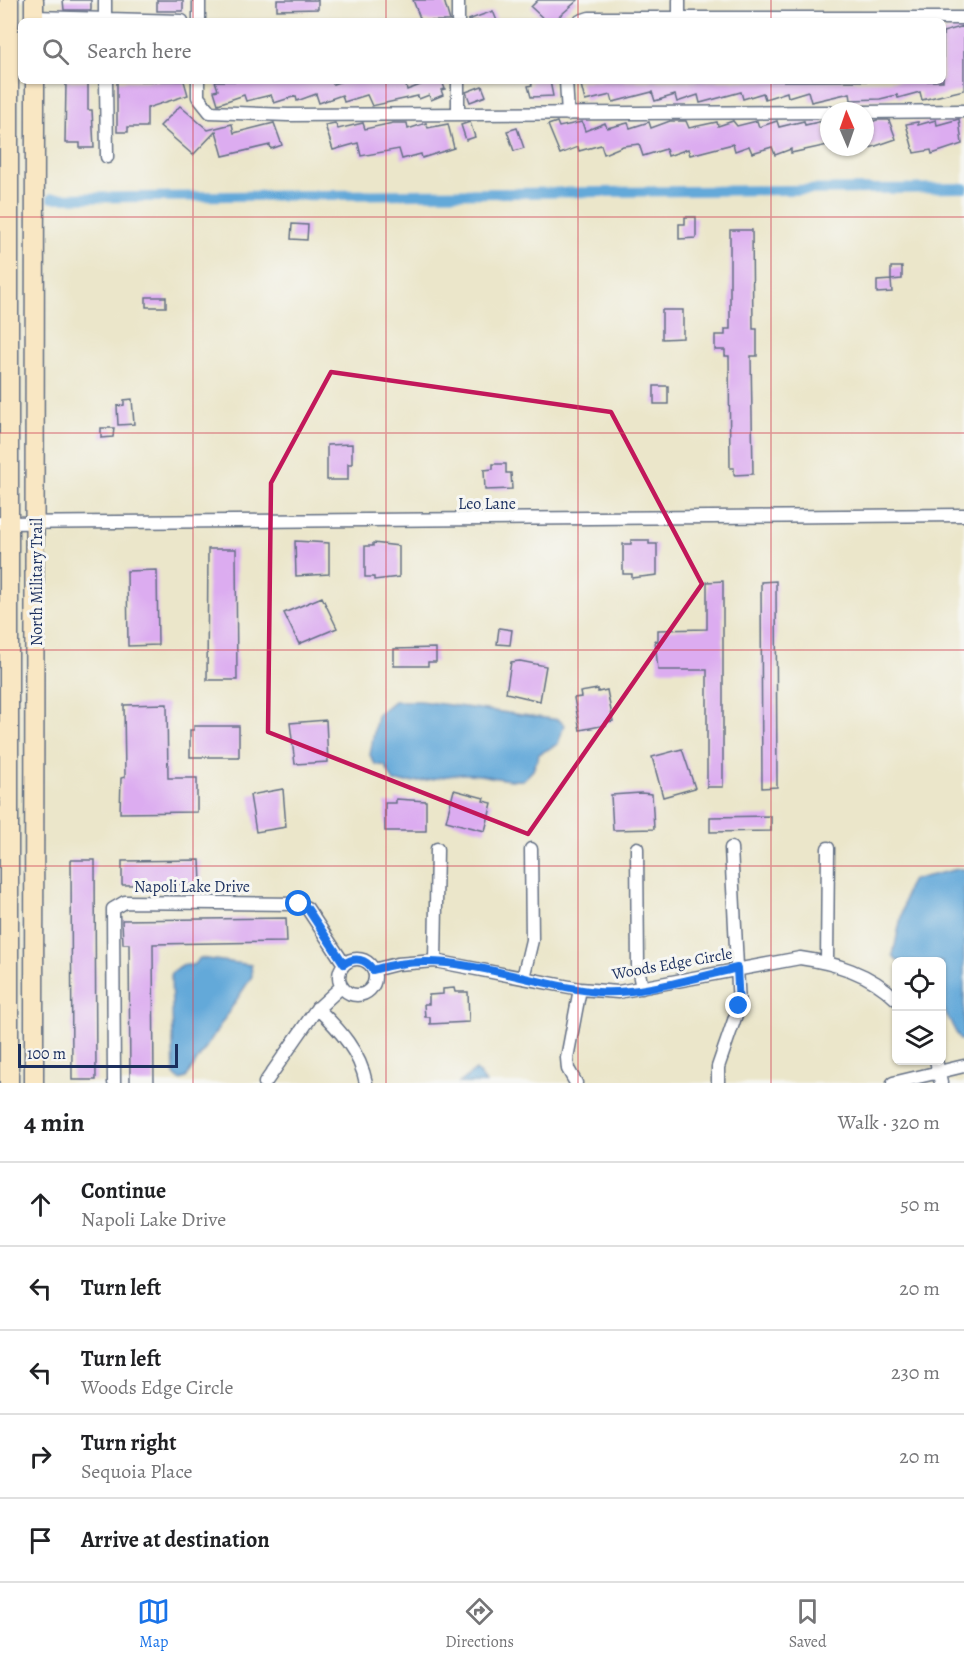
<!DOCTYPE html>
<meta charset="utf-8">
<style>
:root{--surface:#fff;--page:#f6f6f6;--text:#202124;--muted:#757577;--line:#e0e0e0;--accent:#1a73e8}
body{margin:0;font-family:Alegreya,serif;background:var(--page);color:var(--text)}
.controls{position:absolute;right:18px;bottom:18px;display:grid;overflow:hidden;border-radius:9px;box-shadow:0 2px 4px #0004}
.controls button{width:54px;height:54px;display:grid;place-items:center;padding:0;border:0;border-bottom:2px solid var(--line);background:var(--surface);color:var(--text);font:30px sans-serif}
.compass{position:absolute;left:820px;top:102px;width:54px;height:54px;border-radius:50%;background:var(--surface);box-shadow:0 2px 4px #0004;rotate:358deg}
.scale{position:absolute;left:18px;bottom:15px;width:160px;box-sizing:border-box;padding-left:6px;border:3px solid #1b2f5e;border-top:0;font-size:16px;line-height:21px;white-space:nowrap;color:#1b2f5e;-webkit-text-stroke:4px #f6f6f2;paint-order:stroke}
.stop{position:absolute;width:18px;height:18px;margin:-14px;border:4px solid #1a73e8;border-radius:50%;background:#fff}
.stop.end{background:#1a73e8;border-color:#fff;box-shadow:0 2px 6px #0008}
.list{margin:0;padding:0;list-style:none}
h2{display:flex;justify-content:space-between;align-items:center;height:78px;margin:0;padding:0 24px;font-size:26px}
h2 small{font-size:20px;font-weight:400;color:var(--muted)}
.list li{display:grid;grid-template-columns:39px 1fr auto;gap:18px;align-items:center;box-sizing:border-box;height:84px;padding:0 24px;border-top:2px solid var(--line)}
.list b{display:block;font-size:22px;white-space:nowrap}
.list p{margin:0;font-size:20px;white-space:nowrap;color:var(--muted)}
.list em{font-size:20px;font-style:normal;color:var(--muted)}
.icon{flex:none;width:33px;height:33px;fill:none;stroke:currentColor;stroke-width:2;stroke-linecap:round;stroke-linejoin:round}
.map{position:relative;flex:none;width:964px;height:1083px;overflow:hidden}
.search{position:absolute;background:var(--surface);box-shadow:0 2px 4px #0004;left:18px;right:18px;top:18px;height:66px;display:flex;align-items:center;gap:15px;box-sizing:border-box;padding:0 21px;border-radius:9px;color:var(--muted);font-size:22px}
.sheet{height:498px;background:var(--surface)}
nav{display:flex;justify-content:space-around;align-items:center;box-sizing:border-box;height:84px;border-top:2px solid var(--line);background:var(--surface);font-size:16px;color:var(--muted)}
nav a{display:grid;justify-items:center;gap:3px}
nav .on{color:var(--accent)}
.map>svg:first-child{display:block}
</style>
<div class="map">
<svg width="964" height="1083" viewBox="0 0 964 1083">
<rect width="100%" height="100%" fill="#f6f6f2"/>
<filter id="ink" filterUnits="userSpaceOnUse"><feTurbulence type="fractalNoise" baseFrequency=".0167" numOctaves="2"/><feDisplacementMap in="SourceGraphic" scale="12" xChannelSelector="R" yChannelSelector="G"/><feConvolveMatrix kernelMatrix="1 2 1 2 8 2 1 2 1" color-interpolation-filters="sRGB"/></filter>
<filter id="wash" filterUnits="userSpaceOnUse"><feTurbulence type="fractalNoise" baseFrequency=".008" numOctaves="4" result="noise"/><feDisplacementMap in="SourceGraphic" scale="24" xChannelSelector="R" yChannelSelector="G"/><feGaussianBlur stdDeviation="1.35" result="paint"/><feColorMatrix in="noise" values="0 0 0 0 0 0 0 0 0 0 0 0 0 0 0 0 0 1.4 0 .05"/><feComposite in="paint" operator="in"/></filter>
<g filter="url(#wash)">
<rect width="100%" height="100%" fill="#ebe6ca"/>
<!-- water -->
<path fill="#64a9d9" stroke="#406c9c" stroke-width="1.5" d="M394,701H420L559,720L564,725L558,744L539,754L533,770L523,780C503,782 484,773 463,774C437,776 422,784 394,782L385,766L375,764L370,755L377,715Z
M958,869H964V1040H960L942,1006V962L897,961L893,955L907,889L912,880Z
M200,958L251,965L252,976L186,1078L180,1080L174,1075L171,973L184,965H193Z
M476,1070L486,1083H459Z"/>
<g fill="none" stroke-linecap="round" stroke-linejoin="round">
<!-- canal -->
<path stroke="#64a9d9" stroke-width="10" d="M52,198L964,188"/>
</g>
<g id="blocks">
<!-- building -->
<path fill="#dcacf0" d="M63,0H91V10H64Z
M157,0H183V11H157Z
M277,0H318V9L277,10Z
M413,0H444L450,21H421Z
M538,0H578L554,21H546L531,7Z
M493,11L497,21H469L468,20Z
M964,26V90L922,100L920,92L898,98L897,95L880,99L851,100L850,93L811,102L808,91L788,97L787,92L765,99L763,93L743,99L741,92L700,103L698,95L677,102L675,95L655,101L652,92L613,102L611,95L585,101L580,81H943V32Z
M66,81H88V110H92L94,148H80V143H65Z
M117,81H184L188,95L147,108V127H128V132H117Z
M215,81H332L333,84L342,81H405L407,90L431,81H442L445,89L441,90L443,95L431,100L429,95L419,99L418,96L372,106L367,95L344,102L342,95L319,103L316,94L297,101L296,96L274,103L271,95L246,101L244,95L218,104L214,91L218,90Z
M531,81H550L553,96L531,97L528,86L532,85Z
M482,86L486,96L470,102L466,92Z
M180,106L208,130L232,124L234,133L274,123L282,145L271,149L270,145L223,156L216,131L193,155L160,126Z
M959,119L962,144L932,154L931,150L914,153L906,124L918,122V125L936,120L937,125Z
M877,120H889L896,139L867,149L865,124Z
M670,121H686L689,128L717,122L718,126L733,121L737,126L757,121L759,127L777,121L779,127L804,121L805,125L823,121L828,145L791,153V149L775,155L772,147L752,153L749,146L735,151L733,144L690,155L688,149L668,156L666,149L643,156L639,144L623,146L604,154L601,145L579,151L578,147L560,154L548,125L557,122L559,127L582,122L585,131L605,123L607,128L628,123L630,128L649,122L651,128Z
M470,122L475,137L466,140L461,125Z
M335,123L338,129L363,123L365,129L393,123H407L408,129L426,123L428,128L448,124L454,148L422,158L421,154L402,159L399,149L361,156L358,143L333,150L325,125Z
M517,128L524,148L514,151L507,131Z
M685,217H696V238L679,239V224H685Z
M292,224L308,225L307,240L291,239Z
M730,230H752L753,329H757V356H751L753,474L734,475V468H730L729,356H725V350H715V335H725V329H730Z
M891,267H902V279L891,280Z
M891,280L892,292L877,293V281Z
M146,297H166V307H146Z
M662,310H683V338L662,339Z
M654,386H668V404H654Z
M132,399L134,424L118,425L117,406L124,405V400Z
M101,428H114L113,437L101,438Z
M352,444V464H348V480H327V445Z
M493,464H506V473H511L512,489L485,490L484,470L493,469Z
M631,540H649V544H657V575L632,578V574H623V544H631Z
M295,541L329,543V574L296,576Z
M373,543L399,546V577L374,580V577H365V546H373Z
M208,549H236L237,680H207Z
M157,570L158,645L128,646L127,571Z
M723,581V787H707V670H658L655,640L658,641V630L707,629V582Z
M776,581L777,787L762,788L761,582Z
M322,597L337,628L299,644L284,613Z
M499,628L512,630L510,645L497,644Z
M436,648V662H428V666H394V649Z
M520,661L546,666L540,701L506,693L511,662Z
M598,689V692L607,690L613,721L606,722V725L580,730L574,698L581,697L580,692Z
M167,704L168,778H197V812L120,813L121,778L125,777L124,705Z
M326,720L328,762L295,764L290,723Z
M194,726H239V757H190V730H194Z
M682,749L695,788L663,797L652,757Z
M283,789L286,827L256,832L250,795Z
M454,790L484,798L483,801L492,803L485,831L446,821Z
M641,793L652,794L654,829L613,830L611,795Z
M396,799L426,801V831H385V803H396Z
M771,816V831L710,832V817Z
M71,860H95L96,1080H72Z
M200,860L201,884L122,885V861Z
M286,918L287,942L153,944L154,1083H130L129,944H123L122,920Z
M454,988L455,992H468L469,1022L430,1024V1017H425L424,1004H429V995L443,994V989Z"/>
</g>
</g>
<g filter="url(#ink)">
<use href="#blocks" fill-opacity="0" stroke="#646f84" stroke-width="1.5"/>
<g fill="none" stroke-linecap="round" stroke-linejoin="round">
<!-- minor casing -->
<g stroke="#646f84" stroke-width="15">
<path id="minor" d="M105,0V21
M34,17L182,21
M679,18V0
M199,21V0
M458,21V0
M580,21L589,18H964
M106,81L107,157
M198,81V97L210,112L288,115L829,112
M566,81L568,114
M865,112L964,111
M458,114V81
M0,523L964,515
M637,848L638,968L642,988
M339 977a18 18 0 1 1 36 0a18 18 0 1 1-36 0Z
M435,961L437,849
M827,962L828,848
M373,970L397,964L435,961L580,989L618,992L800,958C835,963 870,973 896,999
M523,978L532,940L531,849
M317,1008C340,1030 360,1052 366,1083
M936,1060L941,1083
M114,1083L113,909L125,902L299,904L307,908L344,964
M265,1083L315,1011L341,987
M576,1083L568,1069L567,1058L580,989
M718,1083V1067L739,1006L731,848
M893,1083L964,1066"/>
</g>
<!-- secondary casing -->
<g stroke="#646f84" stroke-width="21">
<path id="secondary" d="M34,0V21
M9,1083V0
M34,1083L35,81"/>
</g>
<!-- minor -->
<use href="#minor" stroke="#fff" stroke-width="12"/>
<!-- secondary -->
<use href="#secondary" stroke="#f9e7c3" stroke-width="18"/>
</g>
</g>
<g fill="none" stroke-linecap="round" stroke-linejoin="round" filter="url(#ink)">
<!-- route -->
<path stroke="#1a73e8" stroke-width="8" d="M299,904L307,908L344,964C355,956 366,959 373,970C448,945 523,985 598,992C640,995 695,978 737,968L739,1006"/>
</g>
<!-- marked area -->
<path fill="none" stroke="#c2185b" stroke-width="4.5" stroke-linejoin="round" d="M331,372L611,412L702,584L528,834L268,732L271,483Z"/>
<!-- grid -->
<path fill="none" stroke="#d1495b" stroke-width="1.5" stroke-opacity="0.55" d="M193,0V21M386,0V21M578,0V21M771,0V21M193,81V1083M386,81V1083M578,81V1083M771,81V1083M0,217H964M0,433H964M0,650H964M0,866H964"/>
<g text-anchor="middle" stroke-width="6" stroke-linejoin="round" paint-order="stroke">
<!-- street labels -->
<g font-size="16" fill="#1b2f5e" stroke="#f6f6f2">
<text x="487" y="509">Leo Lane</text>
<text transform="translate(36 582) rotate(-90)" y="6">North Military Trail</text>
<text x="192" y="892">Napoli Lake Drive</text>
<text transform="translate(672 963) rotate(-10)" y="6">Woods Edge Circle</text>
</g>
</g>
</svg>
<div class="controls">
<button><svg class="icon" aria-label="locate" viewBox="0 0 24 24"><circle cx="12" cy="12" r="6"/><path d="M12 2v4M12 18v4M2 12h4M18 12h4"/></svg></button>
<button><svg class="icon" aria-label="layers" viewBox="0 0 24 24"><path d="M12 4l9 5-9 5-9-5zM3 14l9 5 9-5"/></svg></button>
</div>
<svg class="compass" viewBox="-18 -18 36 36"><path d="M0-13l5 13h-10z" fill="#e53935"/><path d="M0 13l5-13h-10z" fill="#757577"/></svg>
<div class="scale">100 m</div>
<div class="stop" style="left:299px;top:904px"></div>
<div class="stop end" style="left:739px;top:1006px"></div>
<div class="search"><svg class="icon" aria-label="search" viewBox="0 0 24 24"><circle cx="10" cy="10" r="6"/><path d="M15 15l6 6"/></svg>Search here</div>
</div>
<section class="sheet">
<h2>4 min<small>Walk · 320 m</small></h2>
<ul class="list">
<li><svg class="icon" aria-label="ahead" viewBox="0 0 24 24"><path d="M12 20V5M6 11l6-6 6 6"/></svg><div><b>Continue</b><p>Napoli Lake Drive</p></div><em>50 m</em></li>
<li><svg class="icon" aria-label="left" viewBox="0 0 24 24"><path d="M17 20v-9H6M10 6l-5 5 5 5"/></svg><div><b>Turn left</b></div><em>20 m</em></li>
<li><svg class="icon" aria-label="left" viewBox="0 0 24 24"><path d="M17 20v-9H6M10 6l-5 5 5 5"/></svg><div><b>Turn left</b><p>Woods Edge Circle</p></div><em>230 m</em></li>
<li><svg class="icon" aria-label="right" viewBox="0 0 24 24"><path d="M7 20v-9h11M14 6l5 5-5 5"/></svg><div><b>Turn right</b><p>Sequoia Place</p></div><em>20 m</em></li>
<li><svg class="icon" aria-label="arrive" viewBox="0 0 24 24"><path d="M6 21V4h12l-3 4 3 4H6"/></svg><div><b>Arrive at destination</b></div></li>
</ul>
</section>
<nav>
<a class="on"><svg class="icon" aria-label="map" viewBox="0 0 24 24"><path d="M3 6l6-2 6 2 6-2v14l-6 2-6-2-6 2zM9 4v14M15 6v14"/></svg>Map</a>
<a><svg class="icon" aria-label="directions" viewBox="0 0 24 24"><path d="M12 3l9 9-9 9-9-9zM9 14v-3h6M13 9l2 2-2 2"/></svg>Directions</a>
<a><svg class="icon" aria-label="saved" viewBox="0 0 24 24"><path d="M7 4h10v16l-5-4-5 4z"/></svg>Saved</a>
</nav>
